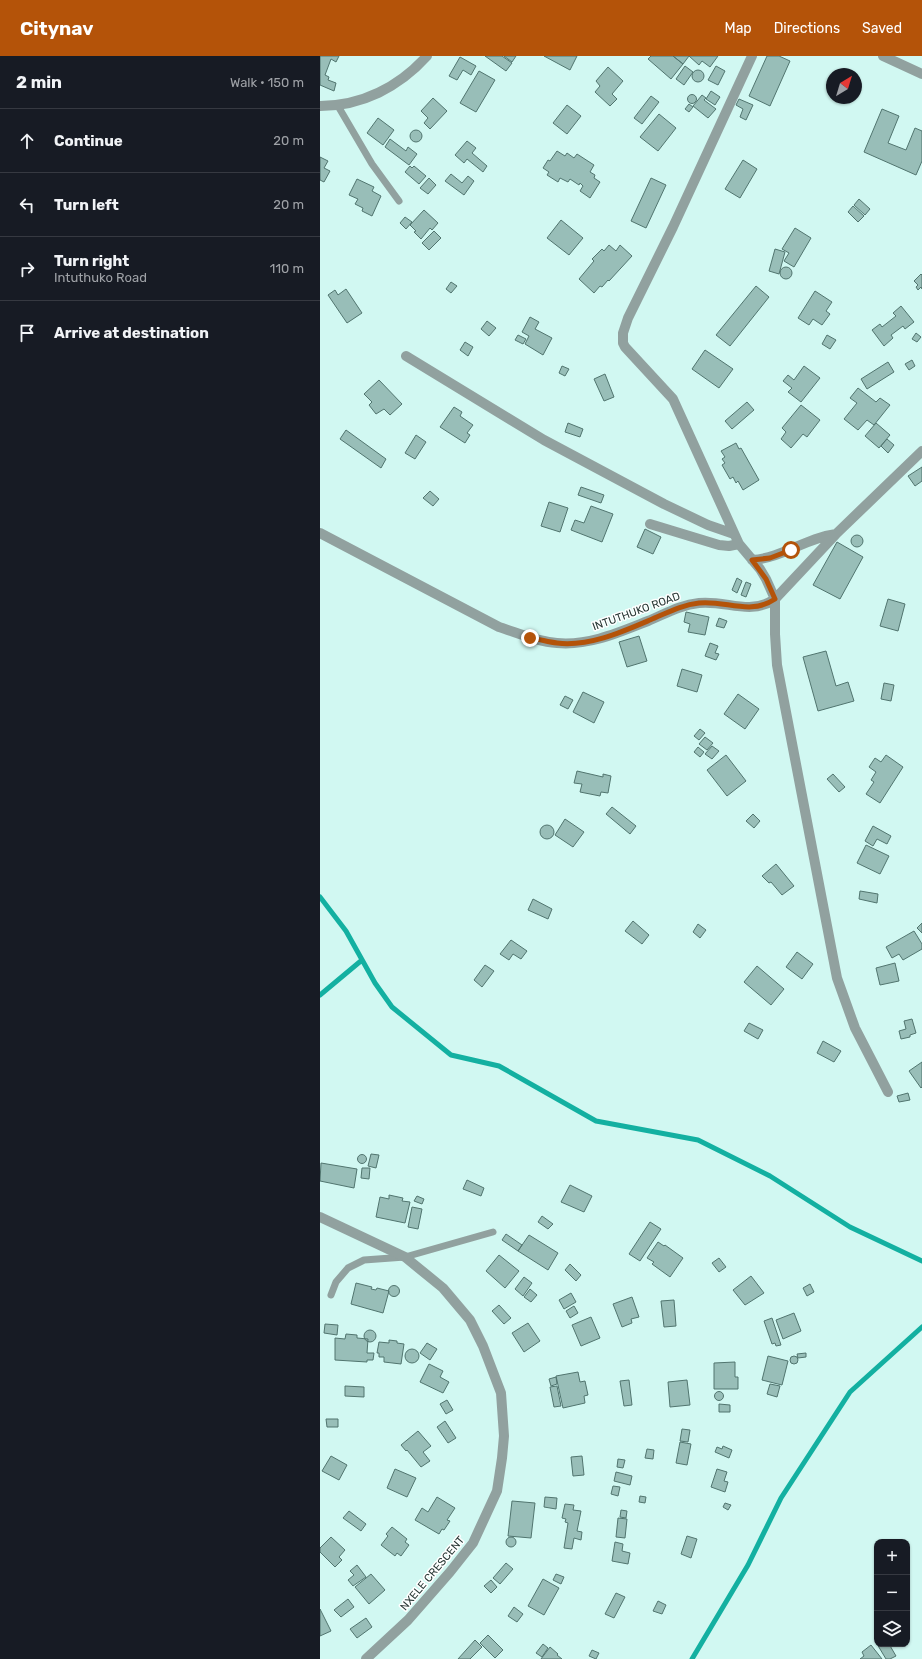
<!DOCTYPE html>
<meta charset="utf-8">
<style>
:root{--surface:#171b24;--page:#20242c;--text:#f1f3f6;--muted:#9ea1a6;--line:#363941;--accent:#b45309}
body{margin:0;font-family:Rubik,sans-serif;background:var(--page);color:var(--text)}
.controls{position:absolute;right:12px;bottom:12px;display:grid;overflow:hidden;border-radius:8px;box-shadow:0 1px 3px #0004}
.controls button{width:36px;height:36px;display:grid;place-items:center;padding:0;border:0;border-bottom:1px solid var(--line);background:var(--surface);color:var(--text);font:20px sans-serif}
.compass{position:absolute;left:506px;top:12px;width:36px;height:36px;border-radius:50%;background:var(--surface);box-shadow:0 1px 3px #0004;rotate:38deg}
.stop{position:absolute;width:12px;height:12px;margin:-9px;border:3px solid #b45309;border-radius:50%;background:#fff}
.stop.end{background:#b45309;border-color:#fff;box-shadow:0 1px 4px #0008}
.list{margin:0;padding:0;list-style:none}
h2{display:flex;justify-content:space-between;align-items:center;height:52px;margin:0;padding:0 16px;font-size:17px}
h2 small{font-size:13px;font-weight:400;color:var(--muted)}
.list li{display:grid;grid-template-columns:26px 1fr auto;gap:12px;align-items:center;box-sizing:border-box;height:64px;padding:0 16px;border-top:1px solid var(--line)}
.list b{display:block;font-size:15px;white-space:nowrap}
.list p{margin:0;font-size:13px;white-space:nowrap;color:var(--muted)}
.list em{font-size:13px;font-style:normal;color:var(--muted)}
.icon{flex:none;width:22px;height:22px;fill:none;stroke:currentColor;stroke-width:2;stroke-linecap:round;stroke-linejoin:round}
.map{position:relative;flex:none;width:602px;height:1603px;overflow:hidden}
header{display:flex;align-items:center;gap:24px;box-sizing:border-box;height:56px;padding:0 20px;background:var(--accent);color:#fff}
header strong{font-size:19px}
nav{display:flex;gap:22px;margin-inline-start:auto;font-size:14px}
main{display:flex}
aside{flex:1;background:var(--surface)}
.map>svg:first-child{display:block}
</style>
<header>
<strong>Citynav</strong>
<nav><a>Map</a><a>Directions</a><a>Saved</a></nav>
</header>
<main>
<aside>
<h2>2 min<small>Walk · 150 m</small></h2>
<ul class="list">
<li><svg class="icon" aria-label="ahead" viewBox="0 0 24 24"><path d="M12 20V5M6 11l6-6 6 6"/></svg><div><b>Continue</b></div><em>20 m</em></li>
<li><svg class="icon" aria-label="left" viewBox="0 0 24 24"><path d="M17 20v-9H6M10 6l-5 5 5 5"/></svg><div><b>Turn left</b></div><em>20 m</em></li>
<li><svg class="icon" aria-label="right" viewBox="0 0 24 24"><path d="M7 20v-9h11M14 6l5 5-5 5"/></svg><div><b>Turn right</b><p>Intuthuko Road</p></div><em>110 m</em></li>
<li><svg class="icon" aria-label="arrive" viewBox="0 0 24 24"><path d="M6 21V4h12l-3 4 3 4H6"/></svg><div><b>Arrive at destination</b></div></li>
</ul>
</aside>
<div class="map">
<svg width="602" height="1603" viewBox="0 0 602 1603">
<rect width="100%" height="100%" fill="#d1f8f2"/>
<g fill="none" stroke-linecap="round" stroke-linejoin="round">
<!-- stream -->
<path stroke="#13b0a1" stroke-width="5" d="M0,841L26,875L55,927L72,951L131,999L179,1010L276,1065L378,1084L450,1120L530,1171L602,1205
M0,939L42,904
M372,1603L428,1509L461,1442L530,1336L602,1271"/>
</g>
<!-- building -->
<path fill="#98beb8" stroke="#51756f" d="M0,0H19L16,6L11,3L5,19L9,21L8,24L16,27L14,35L0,29Z
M165,0H182L192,7L186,15Z
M184,0H196L192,6Z
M224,0H257L250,14Z
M331,0H353L363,8L351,23L328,3Z
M353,0H398L390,11L382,5L379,9L369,0L363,8Z
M447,0H459L470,5L450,50L429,40Z
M140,1L156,10L151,19L143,14L137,24L129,20Z
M365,10L373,16L364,29L356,23Z
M396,10L405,15L398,29L388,24Z
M288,11L303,25L292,38L297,43L290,50L275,36L280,30L276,25Z
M372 20a6 6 0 1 1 12 0a6 6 0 1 1-12 0Z
M159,15L175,24L156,56L140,47Z
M391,35L400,41L395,49L386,43Z
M367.5 43a4.5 4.5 0 1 1 9 0a4.5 4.5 0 1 1-9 0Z
M382,39L386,42L384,44L396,53L388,62L373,50Z
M331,40L339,46L322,68L314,62Z
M113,42L127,55L110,73L104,67L108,62L101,55Z
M419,43L433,49L426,64L420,61L423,53L416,49Z
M369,48L373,51L369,56L365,53Z
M247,49L261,60L247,78L233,67Z
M562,53L579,60L568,87L586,94L595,72L602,75V105L596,119L544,96Z
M339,58L356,72L338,95L320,81Z
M58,62L74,74L63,89L47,77Z
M90 80a6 6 0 1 1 12 0a6 6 0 1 1-12 0Z
M70,83L86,95L88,91L97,98L89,109L65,91Z
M147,85L156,92L152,97L167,110L163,116L147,103L144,107L135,99Z
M237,95L245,100L247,97L254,102L257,98L274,109L270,116L275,119L274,122L280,126L270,142L260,135L263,130L260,127L259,129L250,123L248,126L240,122L238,126L227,119L229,116L223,112L228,104L230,105Z
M0,101L8,105L4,112L10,115L4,126L0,124Z
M423,104L437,113L420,142L405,133Z
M90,110L92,112L94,110L106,120L99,128L85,116Z
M131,118L142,127L148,120L154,125L144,139L125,125Z
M109,122L116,129L108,138L100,132Z
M331,122L346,129L326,172L311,165Z
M37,123L54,131L52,135L61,140L52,160L42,155L43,152L35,148L38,143L29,139Z
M539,143L550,153L545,159L534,149Z
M533,150L544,160L538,166L528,156Z
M104,154L118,167L112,174L110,172L101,183L94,176L96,175L90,169Z
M85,161L92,166L86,173L80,167Z
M241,164L263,182L249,199L227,182Z
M475,172L491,182L474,211L464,205L469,197L462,193Z
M114,175L121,182L109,194L102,187Z
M289,189L296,195L300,189L312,200L289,225L288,224L282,231L280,230L274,237L259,223L274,205L272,203L282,193L284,195Z
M455,193L465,196L459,218L449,215Z
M460 217a6 6 0 1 1 12 0a6 6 0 1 1-12 0Z
M601,218L602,219V233L601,231L598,234L596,231L598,229L594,225Z
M131,226L137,230L131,237L126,233Z
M436,230L449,241L410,290L396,279Z
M26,233L42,257L27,267L8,239L15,234L18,239Z
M495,235L512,246L506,255L510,258L502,269L493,263L489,269L478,262Z
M581,250L594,266L585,273L583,270L571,279L573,282L564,290L552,274L560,268L562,271L576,260L573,257Z
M210,261L219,266L215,273L232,282L223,299L205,288L209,280L202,276Z
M167,265L176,272L169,280L161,273Z
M596,277L601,281L597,286L592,283Z
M198,279L206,283L203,288L195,284Z
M507,279L516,284L510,293L502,288Z
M145,286L153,291L148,300L140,294Z
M385,294L413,313L399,332L372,313Z
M592,304L595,310L589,314L585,308Z
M568,306L574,316L547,333L541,323Z
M242,310L249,313L245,320L239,317Z
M484,310L500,322L481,346L468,336L472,332L463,325L468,319L474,324Z
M285,318L294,341L284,345L274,323Z
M59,324L82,348L70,359L64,353L56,358L49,349L52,346L44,338Z
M538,332L556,346L560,342L570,349L554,369L547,364L538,374L524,363L537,347L530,342Z
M427,346L434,354L412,373L405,365Z
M481,349L500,364L487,381L483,378L471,392L461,383L466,376L462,372Z
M134,351L142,356L140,360L153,369L147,377L150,379L145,387L120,371Z
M248,367L263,373L260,381L245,376Z
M556,367L570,379L559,392L545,380Z
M26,374L66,403L61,412L20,383Z
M96,379L106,386L95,403L85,397Z
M567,383L574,389L568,397L561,390Z
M416,387L419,393L421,392L439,424L423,434L418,425L416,427L413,421L410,423L402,409L405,407L402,403L405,401L401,395Z
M602,411V425L595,430L588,420Z
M261,431L284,439L281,447L258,439Z
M110,435L119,443L113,450L103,442Z
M229,446L248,452L240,476L221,470Z
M271,450L293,458L282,486L251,474L255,464L264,467Z
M325,473L341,481L333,498L317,491Z
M531 485a6 6 0 1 1 12 0a6 6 0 1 1-12 0Z
M517,486L543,501L520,543L493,529Z
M417,522L422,525L417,537L412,534Z
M426,526L431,528L426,541L421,539Z
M568,543L585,548L578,575L560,570Z
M366,556L389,561L385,579L368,576L370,568L364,566Z
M399,562L407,565L404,572L396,570Z
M319,580L327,605L307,611L299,586Z
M390,587L398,590L395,597L399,598L396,604L385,600Z
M506,595L516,630L528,626L534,645L498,655L483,601Z
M362,613L382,619L377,636L357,630Z
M564,627L574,629L571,645L561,643Z
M263,636L284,646L274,667L253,656Z
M418,638L439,653L425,673L404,658Z
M245,640L253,644L248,653L240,649Z
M380,673L385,677L379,684L374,680Z
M385,681L393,687L387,694L379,688Z
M392,690L399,695L392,703L385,698Z
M378,691L384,696L380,701L374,696Z
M406,699L426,725L407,740L387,714Z
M566,699L583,711L560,747L546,738L554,726L551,724L556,716L549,711L555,702L561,706Z
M257,715L283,721V718L291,720L288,737L281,736L280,740L260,736L262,728L254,727Z
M513,718L525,731L519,736L507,723Z
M292,751L316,770L310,778L286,758Z
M433,758L440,765L434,772L426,765Z
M245,763L264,776L253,791L235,779Z
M220 776a7 7 0 1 1 14 0a7 7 0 1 1-14 0Z
M553,770L571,780L567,788L557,783L553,790L545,785Z
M546,789L569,800L560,818L537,807Z
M456,808L474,830L462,839L451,826L449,827L442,820Z
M540,835L558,838L557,847L539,843Z
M213,843L232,853L228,863L208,854Z
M313,865L329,879L322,888L305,875Z
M602,867V877L597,872Z
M378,868L386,874L380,882L373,876Z
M594,875L602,888V893L583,904L579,898L572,902L566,891Z
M191,884L207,895L201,903L193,898L189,904L180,898Z
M477,896L493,908L482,923L466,911Z
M575,907L579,925L560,929L556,912Z
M165,909L174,915L162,931L154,924Z
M437,910L464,933L451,949L424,926Z
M592,963L596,977L590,979V981L581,983L579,975L586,973L584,965Z
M429,967L443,974L438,983L424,975Z
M503,985L521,995L514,1006L497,997Z
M602,1006V1031L601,1032L589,1015Z
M588,1037L590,1044L579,1046L577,1040Z
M51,1098L59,1099L56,1112L48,1110Z
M37.5 1103a4.5 4.5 0 1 1 9 0a4.5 4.5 0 1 1-9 0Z
M1,1107L37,1113L34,1132L0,1125Z
M42,1112H50L49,1123L41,1122Z
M147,1124L164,1132L161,1140L143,1133Z
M250,1129L272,1140L264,1156L241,1146Z
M69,1139L83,1142L82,1145L90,1146L85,1167L56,1161L60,1141L69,1143Z
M97,1140L104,1143L102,1148L94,1145Z
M92,1151L102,1153L98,1173L88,1171Z
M222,1160L233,1168L228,1173L218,1166Z
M330,1166L341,1173L320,1205L309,1198Z
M186,1178L202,1189L198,1195L182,1184Z
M209,1179L238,1197L228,1214L198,1195Z
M338,1186L344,1190L345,1189L363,1202L350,1221L332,1208L334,1206L327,1202Z
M179,1199L199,1215L185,1232L166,1215Z
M399,1202L406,1211L399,1216L392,1207Z
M250,1208L261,1219L256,1225L245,1214Z
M431,1220L444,1237L425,1249L413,1234Z
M204,1221L212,1227L203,1240L195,1233Z
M36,1227L52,1231L51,1233L56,1234L57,1232L69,1235L63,1257L31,1248Z
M490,1228L494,1236L487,1240L483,1232Z
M68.5 1235a5.5 5.5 0 1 1 11 0a5.5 5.5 0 1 1-11 0Z
M210,1233L217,1239L211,1246L204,1241Z
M251,1237L256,1246L244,1253L239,1244Z
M312,1241L319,1261L311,1263L312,1267L302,1271L293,1248Z
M354,1244L356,1270L344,1271L341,1245Z
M179,1249L191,1262L184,1268L172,1255Z
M254,1250L258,1257L250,1262L246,1255Z
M474,1257L481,1275L463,1283L456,1264Z
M271,1261L280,1282L261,1290L252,1269Z
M452,1262L461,1289L456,1290L455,1287L452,1288L444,1265Z
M208,1267L220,1285L204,1296L192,1277Z
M5,1268L18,1269L17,1279L4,1277Z
M44 1280a6 6 0 1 1 12 0a6 6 0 1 1-12 0Z
M26,1278L37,1279V1282L48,1283L47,1297H54L53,1304H47V1306L15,1304V1282L25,1283Z
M69,1284L77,1285V1287L84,1288L81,1308L64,1306V1301H59V1297H57L59,1286L69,1287Z
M107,1287L117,1293L110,1304L100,1297Z
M85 1300a7 7 0 1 1 14 0a7 7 0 1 1-14 0Z
M486,1297V1301L478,1302L477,1298Z
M470 1304a4 4 0 1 1 8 0a4 4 0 1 1-8 0Z
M448,1300L468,1305L462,1329L442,1324Z
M415,1306V1321H418V1333H394V1307Z
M109,1308L123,1315L120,1321L129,1326L123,1337L100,1326Z
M258,1316L260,1326L265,1325L268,1339L264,1340L265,1347L243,1352L236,1320Z
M236,1321L237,1328L231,1330L229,1323Z
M309,1324L312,1349L304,1350L300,1325Z
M367,1324L370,1349L350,1351L348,1326Z
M450,1328L460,1330L457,1341L447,1338Z
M25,1330L44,1331V1341L25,1340Z
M237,1330L241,1350L234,1351L230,1331Z
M394.5 1340a4.5 4.5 0 1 1 9 0a4.5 4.5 0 1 1-9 0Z
M127,1344L133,1354L126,1358L120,1348Z
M399,1348L410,1349V1356H399Z
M6,1363H18V1371H7Z
M125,1365L136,1382L128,1387L117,1371Z
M362,1373L370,1374L368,1386L360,1385Z
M98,1375L111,1390L103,1396L110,1405L101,1411L87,1394L86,1395L81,1389Z
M360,1386L371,1388L367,1409L356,1407Z
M403,1390L412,1394L409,1402L395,1396L397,1391L402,1393Z
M327,1393L334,1394L333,1403L325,1402Z
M11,1400L27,1409L19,1424L2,1415Z
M262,1400L264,1419L253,1420L251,1401Z
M298,1403L305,1404L303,1412L297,1411Z
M75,1413L96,1422L87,1441L67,1432Z
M397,1413L407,1416L404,1425L408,1426L405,1436L391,1431Z
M296,1416L312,1420L310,1429L294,1425Z
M293,1430L300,1431L298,1440L291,1438Z
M320,1440L326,1441L325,1447L319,1446Z
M117,1441L135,1452L127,1464L130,1465L124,1474L122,1473L119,1478L95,1464L102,1452L108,1456Z
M225,1441L237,1442L236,1453L224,1451Z
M192,1445L215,1447L211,1482L188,1480Z
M405,1447L411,1449L408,1454L403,1451Z
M245,1448L254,1449L253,1454L261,1455L257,1475L262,1476L261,1484L254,1482L252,1493L244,1492L248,1467L245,1466L246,1463L242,1462Z
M301,1454L307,1455L306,1462L300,1461Z
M29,1455L46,1468L41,1475L23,1462Z
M298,1462L307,1463L305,1482L296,1481Z
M72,1471L87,1483L85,1486L89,1489L81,1500L77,1497L75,1500L61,1489L68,1480L66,1478Z
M367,1480L377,1483L371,1502L361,1498Z
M11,1481L25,1494L19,1501L22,1504L15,1511L0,1496V1492Z
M186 1486a5 5 0 1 1 10 0a5 5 0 1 1-10 0Z
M295,1486L303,1488L302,1495L310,1497L308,1508L292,1505Z
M186,1507L193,1513L180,1528L173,1522Z
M37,1509L46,1521L33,1530L28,1524L34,1519L30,1515Z
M51,1518L65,1534L49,1548L35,1531Z
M236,1518L244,1521L241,1528L233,1524Z
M223,1523L239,1532L224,1559L208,1550Z
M171,1524L177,1531L171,1537L164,1530Z
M296,1537L305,1541L294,1562L285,1558Z
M28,1543L34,1551L21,1561L14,1554Z
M338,1545L346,1549L342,1558L333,1555Z
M194,1551L203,1558L197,1566L188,1560Z
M0,1553L11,1575L0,1580Z
M46,1562L52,1571L37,1582L30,1573Z
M168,1579L183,1594L175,1602L160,1587Z
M155,1584L162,1591L150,1603H138Z
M223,1588L228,1592L222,1601L216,1597Z
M557,1588H569L576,1600L570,1603H566Z
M551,1589L562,1603H540L544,1600L542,1596Z
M230,1591L238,1598L237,1599L242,1603H221Z
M272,1594L279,1597L276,1603L269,1600Z"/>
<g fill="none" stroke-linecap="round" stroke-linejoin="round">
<!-- service -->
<path stroke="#91a19f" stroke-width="7" d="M18,50L52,108L79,145
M11,1239L16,1226L28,1212L44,1204L85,1201L173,1176"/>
<!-- minor -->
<path stroke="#91a19f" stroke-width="10" d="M432,0L353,171L308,262L303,277V287L305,291L353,343L419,488L440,513L446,523L455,543V578L457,609L517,922L535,972L568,1036
M0,50C42,50 79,31 107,0
M86,300L224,384L344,448L388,469L414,478
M330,468L399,489L409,490L419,488
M0,477L179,571C198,577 218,586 237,587C269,590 300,576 328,565C345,558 360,549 379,547C407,544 430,560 455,543L516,478L602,395
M432,504C463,502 485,482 516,478
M0,1161L85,1201L123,1232L150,1264L163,1290L181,1337L184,1380L182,1402L177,1435L153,1487L130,1516L88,1564L46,1603"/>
<!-- tertiary -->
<path stroke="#91a19f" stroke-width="10" d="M563,0L602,18"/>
</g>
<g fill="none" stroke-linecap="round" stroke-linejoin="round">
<!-- route -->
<path stroke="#b45309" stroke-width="5" d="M210,582C219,583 228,586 237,587C268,591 302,576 330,564C347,557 361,549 379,547C406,544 430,560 455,543L446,523L432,504L450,502L471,494"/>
</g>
<g text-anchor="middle" stroke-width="3" stroke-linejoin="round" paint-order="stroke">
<!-- street labels -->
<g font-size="11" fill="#293936" stroke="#fff">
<text transform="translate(316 555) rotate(-20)" y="4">INTUTHUKO ROAD</text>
<text transform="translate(112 1517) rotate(-50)" y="4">NXELE CRESCENT</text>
</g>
</g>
</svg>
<div class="controls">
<button>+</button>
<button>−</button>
<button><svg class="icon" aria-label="layers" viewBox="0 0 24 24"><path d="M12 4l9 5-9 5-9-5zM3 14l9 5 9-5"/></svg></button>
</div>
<svg class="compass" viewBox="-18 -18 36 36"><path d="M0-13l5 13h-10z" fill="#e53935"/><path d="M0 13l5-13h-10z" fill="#9ea1a6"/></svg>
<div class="stop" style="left:471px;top:494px"></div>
<div class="stop end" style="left:210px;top:582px"></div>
</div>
</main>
